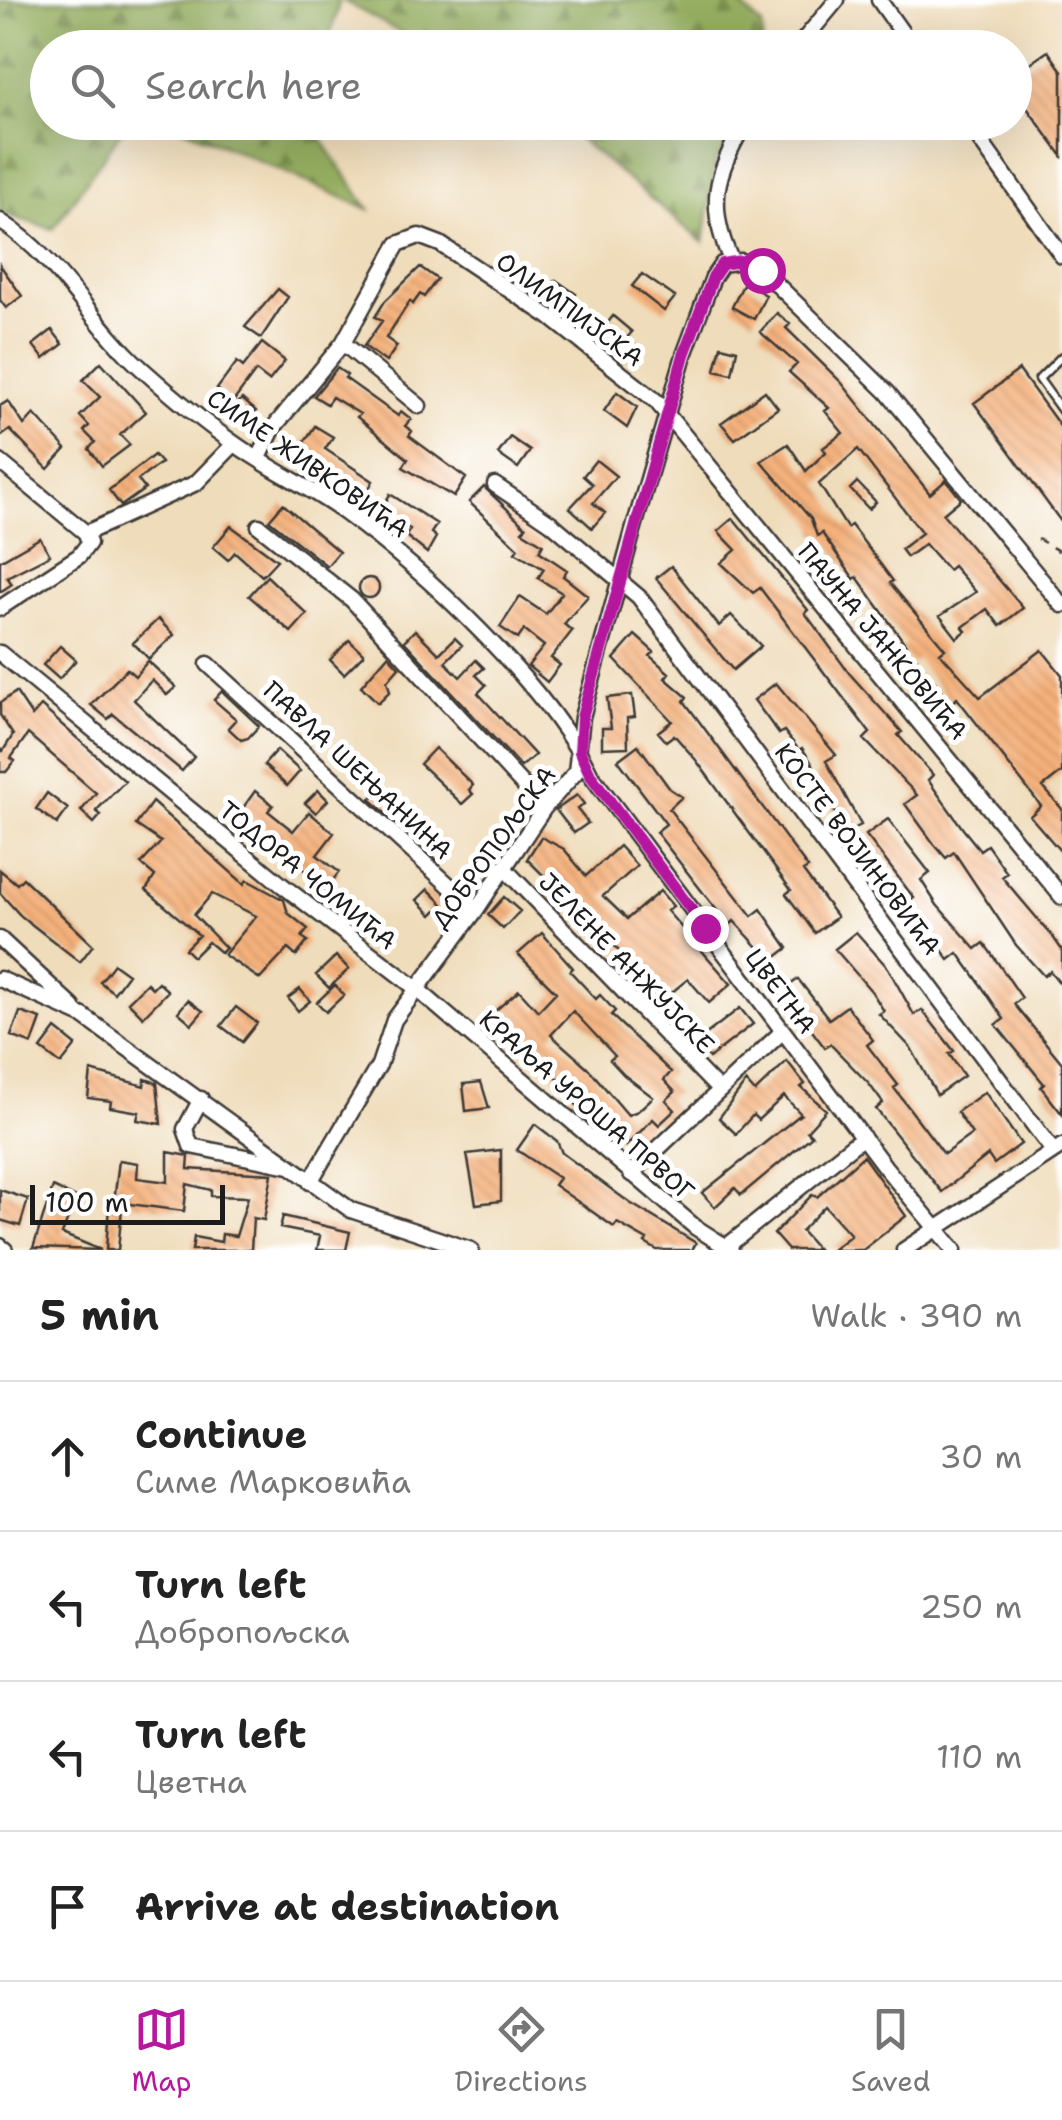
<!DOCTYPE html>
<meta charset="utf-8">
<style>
:root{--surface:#fff;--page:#f2f2f2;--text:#222;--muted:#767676;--line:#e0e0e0;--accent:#b5179e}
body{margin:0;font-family:"Shantell Sans",sans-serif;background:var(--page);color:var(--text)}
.scale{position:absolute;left:30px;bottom:25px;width:195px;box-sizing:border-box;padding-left:10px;border:5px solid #1c1c1c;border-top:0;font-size:28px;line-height:35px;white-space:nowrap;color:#1c1c1c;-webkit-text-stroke:8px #fff;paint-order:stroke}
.stop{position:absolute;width:30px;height:30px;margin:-22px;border:8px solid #b5179e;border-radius:50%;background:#fff}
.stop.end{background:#b5179e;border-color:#fff;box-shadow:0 2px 10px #0008}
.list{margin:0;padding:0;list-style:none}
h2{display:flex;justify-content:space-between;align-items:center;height:130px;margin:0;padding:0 40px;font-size:42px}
h2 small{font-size:32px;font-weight:400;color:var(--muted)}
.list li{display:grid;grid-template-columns:65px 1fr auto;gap:30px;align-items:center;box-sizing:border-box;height:150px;padding:0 40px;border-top:2px solid var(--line)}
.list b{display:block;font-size:38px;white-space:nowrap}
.list p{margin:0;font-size:32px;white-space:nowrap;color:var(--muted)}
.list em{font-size:32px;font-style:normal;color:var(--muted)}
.icon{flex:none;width:55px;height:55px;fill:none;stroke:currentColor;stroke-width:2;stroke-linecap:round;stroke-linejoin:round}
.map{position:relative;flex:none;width:1062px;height:1250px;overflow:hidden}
.search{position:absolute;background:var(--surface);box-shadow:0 10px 40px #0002;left:30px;right:30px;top:30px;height:110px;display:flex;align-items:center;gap:25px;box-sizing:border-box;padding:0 35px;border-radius:55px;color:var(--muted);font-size:38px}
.sheet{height:730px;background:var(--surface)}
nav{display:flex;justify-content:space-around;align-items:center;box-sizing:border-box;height:140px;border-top:2px solid var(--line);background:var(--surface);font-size:28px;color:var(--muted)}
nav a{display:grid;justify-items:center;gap:5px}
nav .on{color:var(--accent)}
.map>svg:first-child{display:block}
</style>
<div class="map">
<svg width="1062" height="1250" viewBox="0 0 1062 1250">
<defs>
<pattern id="forest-firs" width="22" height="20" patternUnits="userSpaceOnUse" patternTransform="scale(2.5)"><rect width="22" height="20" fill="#95ae60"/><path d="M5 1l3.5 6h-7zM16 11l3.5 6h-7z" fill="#798d4e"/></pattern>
<pattern id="building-back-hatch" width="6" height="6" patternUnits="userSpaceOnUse" patternTransform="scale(2.5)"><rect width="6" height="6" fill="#f5b17c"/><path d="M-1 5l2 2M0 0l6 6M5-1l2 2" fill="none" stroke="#d1986b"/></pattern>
</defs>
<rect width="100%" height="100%" fill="#fff"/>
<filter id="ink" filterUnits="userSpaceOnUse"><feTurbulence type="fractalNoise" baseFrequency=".01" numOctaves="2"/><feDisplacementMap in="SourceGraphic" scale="20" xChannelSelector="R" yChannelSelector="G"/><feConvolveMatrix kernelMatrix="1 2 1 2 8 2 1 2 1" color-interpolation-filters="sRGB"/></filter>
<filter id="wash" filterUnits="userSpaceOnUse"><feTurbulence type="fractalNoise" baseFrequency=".0048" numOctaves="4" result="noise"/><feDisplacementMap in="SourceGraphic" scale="40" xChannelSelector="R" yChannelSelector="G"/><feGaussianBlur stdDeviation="2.25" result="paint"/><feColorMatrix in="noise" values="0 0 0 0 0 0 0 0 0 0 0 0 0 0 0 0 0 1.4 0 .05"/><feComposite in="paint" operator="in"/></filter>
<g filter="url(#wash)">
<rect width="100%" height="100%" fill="#efdcba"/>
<!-- forest -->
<path fill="url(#forest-firs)" stroke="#58653e" stroke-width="2.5" d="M0,0H340L327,47L48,48V122L127,123L53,229L0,213Z
M342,0H736L762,26L763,47H426Z
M172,123H310L369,209Z
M560,123H742L715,163L704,243Z"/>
<g id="blocks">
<!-- building -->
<path fill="url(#building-back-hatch)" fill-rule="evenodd" d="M1048,51L1062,71V156L1014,90V75Z
M0,265L22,296L6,308L0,300Z
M420,267L437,279L424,297L420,294L413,304L410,301L386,338L397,346L386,362L364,346L382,321L375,317L385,301Z
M642,274L675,297L664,311L632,286Z
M556,280L576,294L562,313L543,299Z
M744,283L766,295L754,319L732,307Z
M278,289L288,297L261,338L245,327Z
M777,313L790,324L786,328L841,382L930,494L946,480L957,494L961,499L943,514L1023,608L1000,626L987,609L963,627L966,631L957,638L940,616L976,592L953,566L948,570L925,544L907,557L901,549L922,533L858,449L819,484L847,528L851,525L893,581L890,583L945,649L940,653L980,697L1042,650L1062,675V772L1043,787L1062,809V853L1030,816L1041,806L957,698L951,703L917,659L912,664L900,649L906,645L857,577L854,579L822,533L817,536L811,519L761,461L788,444L806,471L826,452L823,448L843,433L825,411L829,408L789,372L797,364L760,332Z
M613,316L632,332L626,339L638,347L628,360L598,335Z
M52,330L63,344L44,359L33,345Z
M262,343L285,361L269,381L256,371L233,402L217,389L237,362L243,367Z
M721,346L737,350L732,374L715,370Z
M101,362L146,412L120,435L130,445L102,466L89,449L95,442L84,431L89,426L80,416L100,397L83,380Z
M337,368L347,375L345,378L398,416L401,411L411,419L405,426L412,431L409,436L466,478L454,497L403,467L408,459L357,417L360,414L332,397L327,404L314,396Z
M1019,370L1062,429V523L974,403Z
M765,391L778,408L735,439L721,423Z
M617,392L637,407L627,428L604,411Z
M242,399L256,411L246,422L232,410Z
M8,401L24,425L34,414L66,449L48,469L10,430L0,437V406Z
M315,426L333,437L325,449L373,481L363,499L298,451Z
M510,437L530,451L518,468L498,454Z
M154,455L161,463L138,480L145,489L121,506L109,490Z
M596,460L616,476L593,503L605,513L592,528L570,508L592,484L583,476Z
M857,482L876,502L869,509L850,489Z
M484,487L526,527L522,531L543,544L539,551L567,570L563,576L588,596L564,624L572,631L551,658L560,665L547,682L528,666L544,646L524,630L518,639L500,627L520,597L546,614L562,593L538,578L544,569L515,552L518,548L469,502Z
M390,494L437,524L431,533L436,537L427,553L406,536L410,529L380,513Z
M283,504L339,552L327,566L269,520Z
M733,518L808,610L805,613L849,673L902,732L898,735L933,775L928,780L963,829L980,850L987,845L1007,873L1002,877L1053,937L1062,950V986L1050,971L1044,976L1016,945L954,852L946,858L934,844L905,804L917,795L864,739L870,733L760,588L753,593L721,563L736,550L718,531Z
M231,526L277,560L262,576L235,552L228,560L213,547Z
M40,538L50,555L7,577L12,584L0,592V561Z
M671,566L719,626L731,615L761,646L733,670L656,578Z
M267,576L307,614L291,632L249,596Z
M359 588a10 10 0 1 1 20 0a10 10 0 1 1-20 0Z
M158,619L174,635L149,659L133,643Z
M415,630L439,654L455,638L462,645L445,662L460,677L476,660L484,668L476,675L486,685L478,693L535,755L521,767L404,641Z
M635,635L654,652L650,656L669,673L665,678L687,697L684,701L808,868L803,871L837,917L815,933L786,894L791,890L696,760L674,735L666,741L658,732L672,721L614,659Z
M349,640L364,654L344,674L330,660Z
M60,646L76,660L59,679L43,665Z
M388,655L399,667L387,681L390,691L378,703L361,686Z
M148,661L176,687L167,695L152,680L134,700L194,757L182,771L113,714L108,719L91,705L127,669L135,676Z
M776,683L836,755L826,761L861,825L843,834L836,821L841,819L821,796L813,802L802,787L819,774L802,748L799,750L784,731L779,734L754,700Z
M222,691L259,726L248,738L241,740L228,728L236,719L214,700Z
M16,692L32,716L41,706L125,781L96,811L101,815L94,823L81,811L96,793L28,734L11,758L15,761L6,772H0V749L3,751L13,735L0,715V703Z
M632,695L635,717L627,718L628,747L602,748V728H611L607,698Z
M638,745L670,789L682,797L669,809L752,916L761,909L788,948L771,961L734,921L729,926L656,832L666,824L618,760Z
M435,748L473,785L469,790L473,794L462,804L420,764Z
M277,750L300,771L287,786L264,765Z
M382,788L399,806L403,802L416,815L402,828L370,799Z
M318,790L328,800L316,813L305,803Z
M255,791L273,805L268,811L293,831L309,812L334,833L317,855L339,872L325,891L264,829L240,812Z
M47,793L68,809L57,824L36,809Z
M577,795L584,804L577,809L588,823L574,833L556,810Z
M152,802L244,884L247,880L284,900L288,913L308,929L302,937L308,941L296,956L288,949L260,979L224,955L256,916L212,894L194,915L226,948L221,953L208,942L193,957L185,949L199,935L146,890L155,876L141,864L161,842L136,825Z
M888,819L930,873L921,880L937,905L976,949L984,943L1022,998L1014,1004L1062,1063V1114L1041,1087L1044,1084L996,1025L1004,1019L976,978L958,953L949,960L934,939L931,942L905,904L914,898L866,835Z
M541,837L564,849L586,876L619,846L637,866L603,896L627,919L660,891L673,906L667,911L731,984L709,1003L688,979L660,1002L620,952L527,859Z
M440,838L451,850L438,861L426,850Z
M0,870L17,884L23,878L93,945L80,962L21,916L0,893Z
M428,889L443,904L432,915L417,900Z
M504,897L520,911L503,929L488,915Z
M856,932L888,968L914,1015L922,1010L954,1051L949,1054L964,1076L937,1095L911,1048L879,1014L884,1011L872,992L835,949Z
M542,933L573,968L570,971L596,999L600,995L615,1011L611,1015L671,1072L664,1080L675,1092L666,1100L675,1110L659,1125L653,1119L626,1146L605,1126L601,1130L569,1097L573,1093L501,1024L497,1027L488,1017L519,990L538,1011L556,992L518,954ZM573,1011L615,1056L610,1060L624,1075L653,1097L638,1111L628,1115L587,1067L551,1035Z
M336,956L349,969L329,988L316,975Z
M114,964L128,974L114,993L100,982Z
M798,979L829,1019L847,1006L873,1040L867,1045L898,1085L894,1088L944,1154L972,1134L957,1112L985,1092L1021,1144L994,1164L988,1155L942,1192L876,1109L883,1103L869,1084L830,1044L825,1048L782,991Z
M158,982L168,991L143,1017L128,1002L147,983L152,988Z
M335,985L344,995L326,1012L317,1002Z
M300,989L310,1001L298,1011L288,998Z
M188,1000L203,1011L192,1024L178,1012Z
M236,1007L257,1023L242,1042L221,1026Z
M740,1008L753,1024L709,1058L696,1042Z
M20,1012L41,1019L32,1044L11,1036Z
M56,1029L76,1045L61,1064L41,1049Z
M787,1061L805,1084L801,1087L826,1110L807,1131L812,1136L741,1195L735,1188L715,1207L702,1193L801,1114L784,1096L758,1120L753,1115L736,1134L719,1118L746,1082L755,1092Z
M91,1071L144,1086L145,1079L157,1083L161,1124L137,1120L139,1112L110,1107L111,1101L88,1098Z
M481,1082L489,1108L466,1111L463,1084Z
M535,1124L557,1141L562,1153L630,1203L696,1243L692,1250H657L645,1243L647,1240L617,1223L614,1227L554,1185L559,1178L517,1150Z
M501,1150V1201L476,1204L467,1154Z
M168,1152L189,1156L188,1169L272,1174L264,1220L253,1218L251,1250H192L194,1237L221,1242L222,1234L236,1236L248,1197L211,1196V1190L187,1184L184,1211L114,1202L119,1160L138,1163L137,1178L168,1182Z
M863,1156L906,1216L863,1250H832L851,1235L825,1206L801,1231L818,1250H788L774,1234L812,1195L817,1197Z
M53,1187L76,1198L62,1234L101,1250L33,1248Z
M0,1190L28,1199L20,1226L0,1220Z
M109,1205L122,1208L118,1250H106Z
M283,1216L350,1232L346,1250H317L320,1236L280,1228Z"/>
</g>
</g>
<g filter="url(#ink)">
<use href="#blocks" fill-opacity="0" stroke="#3c3934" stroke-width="2.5"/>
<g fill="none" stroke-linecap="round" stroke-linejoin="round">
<!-- lane casing -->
<g stroke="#3c3934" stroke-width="11">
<path id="lane" d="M1062,356L1039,379L1062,411"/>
</g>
<!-- street casing -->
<g stroke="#3c3934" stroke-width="19">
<path id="street" d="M879,0L913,48
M797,48L837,0
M967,122L1062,256
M0,221C59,258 90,322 141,368C170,394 203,422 235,444C270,469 309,487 344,512C423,569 550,688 591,775L885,1167L954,1250
M732,262C706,207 715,172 746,122
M343,343L419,406
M259,458L274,427L343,343L398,244L419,236L440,244L550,317L656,401L1062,897
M0,462L86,533
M495,485L551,523L639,597L1053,1151
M259,526L352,600L544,808
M86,533L196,483L234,444
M0,608L79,556L89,543L86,533
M0,653L282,885L417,989L695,1227L731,1250
M208,664L476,910
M503,867L719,1090
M0,939L73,1007
M0,979L83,1016L351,1210L471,1250
M201,1099L185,1129L191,1146L289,1166
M631,1174L783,1031
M310,1182L379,1065L394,1020L476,910L544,808L576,772L582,717L635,524L684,355L713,277L722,264L741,261L762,270L887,392L1062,605
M0,1246L5,1250
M726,1247L863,1137
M904,1250L1062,1146"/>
</g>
<!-- path -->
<path stroke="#3c3934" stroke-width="2.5" stroke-dasharray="8 8" stroke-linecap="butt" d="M1038,539L1062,553"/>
<!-- lane -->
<use href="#lane" stroke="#fff" stroke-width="6"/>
<!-- street -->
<use href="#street" stroke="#fff" stroke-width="14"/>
</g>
</g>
<g fill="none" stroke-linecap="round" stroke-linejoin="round" filter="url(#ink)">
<!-- route -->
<path stroke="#b5179e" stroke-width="12" d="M705,928L591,776L580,752L582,717L684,355L713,277L722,264L741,261L762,270"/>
</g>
<g text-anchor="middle" stroke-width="10" stroke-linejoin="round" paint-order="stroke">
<!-- street labels -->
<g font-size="25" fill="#1c1c1c" stroke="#fff">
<text transform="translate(570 309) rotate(36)" y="9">ОЛИМПИЈСКА</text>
<text transform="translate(308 463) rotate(35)" y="9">СИМЕ ЖИВКОВИЋА</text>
<text transform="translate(883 641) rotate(50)" y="9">ПАУНА ЈАНКОВИЋА</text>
<text transform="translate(358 770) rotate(43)" y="9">ПАВЛА ШЕЊАНИНА</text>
<text transform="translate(493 847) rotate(-54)" y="9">ДОБРОПОЉСКА</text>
<text transform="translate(858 849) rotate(53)" y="9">КОСТЕ ВОЈИНОВИЋА</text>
<text transform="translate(308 875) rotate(39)" y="9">ТОДОРА ЧОМИЋА</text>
<text transform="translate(627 963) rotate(46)" y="9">ЈЕЛЕНЕ АНЖУЈСКЕ</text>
<text transform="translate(781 991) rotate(53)" y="9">ЦВЕТНА</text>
<text transform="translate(587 1105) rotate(41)" y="9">КРАЉА УРОША ПРВОГ</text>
</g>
</g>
</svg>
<div class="scale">100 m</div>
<div class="stop" style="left:762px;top:270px"></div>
<div class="stop end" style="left:705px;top:928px"></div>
<div class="search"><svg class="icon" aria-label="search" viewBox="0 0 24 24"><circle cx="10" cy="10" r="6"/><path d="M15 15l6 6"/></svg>Search here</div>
</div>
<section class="sheet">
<h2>5 min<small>Walk · 390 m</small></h2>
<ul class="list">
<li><svg class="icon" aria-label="ahead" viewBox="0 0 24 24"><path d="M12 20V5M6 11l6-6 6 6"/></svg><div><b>Continue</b><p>Симе Марковића</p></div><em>30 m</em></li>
<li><svg class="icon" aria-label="left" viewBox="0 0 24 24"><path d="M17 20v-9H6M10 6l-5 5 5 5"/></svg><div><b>Turn left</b><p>Добропољска</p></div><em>250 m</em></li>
<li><svg class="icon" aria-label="left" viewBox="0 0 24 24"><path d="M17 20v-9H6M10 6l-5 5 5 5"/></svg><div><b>Turn left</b><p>Цветна</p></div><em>110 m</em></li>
<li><svg class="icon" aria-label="arrive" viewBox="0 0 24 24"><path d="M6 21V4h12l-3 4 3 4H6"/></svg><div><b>Arrive at destination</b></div></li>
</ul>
</section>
<nav>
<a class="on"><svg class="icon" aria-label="map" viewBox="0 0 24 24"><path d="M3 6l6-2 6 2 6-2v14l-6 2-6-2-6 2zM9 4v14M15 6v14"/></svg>Map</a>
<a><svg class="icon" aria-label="directions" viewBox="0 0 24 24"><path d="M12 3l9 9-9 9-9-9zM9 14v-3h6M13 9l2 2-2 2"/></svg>Directions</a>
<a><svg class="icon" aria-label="saved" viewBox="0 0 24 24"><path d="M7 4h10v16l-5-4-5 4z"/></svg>Saved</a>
</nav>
